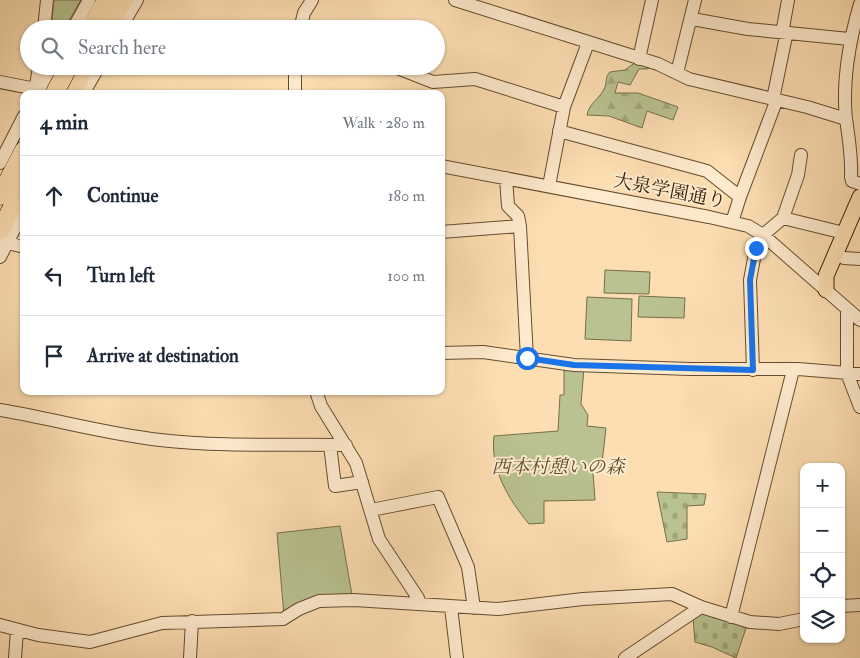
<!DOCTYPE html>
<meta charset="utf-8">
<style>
:root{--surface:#fff;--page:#f6f6f7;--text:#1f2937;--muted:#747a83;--line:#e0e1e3}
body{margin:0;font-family:"IM FELL Double Pica","Noto Serif JP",serif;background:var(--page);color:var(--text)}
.controls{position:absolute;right:15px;bottom:15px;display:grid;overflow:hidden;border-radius:10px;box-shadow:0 1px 4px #0004}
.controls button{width:45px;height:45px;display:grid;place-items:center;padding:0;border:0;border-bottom:1px solid var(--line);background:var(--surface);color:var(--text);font:25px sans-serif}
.stop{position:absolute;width:15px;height:15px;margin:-11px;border:4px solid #1a73e8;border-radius:50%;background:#fff}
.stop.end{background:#1a73e8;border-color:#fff;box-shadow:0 1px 5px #0008}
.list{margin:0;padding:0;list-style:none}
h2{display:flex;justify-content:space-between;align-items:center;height:65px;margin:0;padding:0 20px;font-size:21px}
h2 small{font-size:16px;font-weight:400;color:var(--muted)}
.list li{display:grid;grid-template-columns:32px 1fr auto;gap:15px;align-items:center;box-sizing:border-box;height:80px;padding:0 20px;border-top:1px solid var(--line)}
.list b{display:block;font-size:19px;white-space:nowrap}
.list em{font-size:16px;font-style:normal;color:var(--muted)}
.icon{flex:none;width:28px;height:28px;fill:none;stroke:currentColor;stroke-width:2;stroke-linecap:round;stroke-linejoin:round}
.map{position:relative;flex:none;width:860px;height:658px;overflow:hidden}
.search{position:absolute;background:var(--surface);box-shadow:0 1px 4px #0004;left:20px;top:20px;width:425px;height:55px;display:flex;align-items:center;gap:12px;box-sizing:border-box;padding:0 18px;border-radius:28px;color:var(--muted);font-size:19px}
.panel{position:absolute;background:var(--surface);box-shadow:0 1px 4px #0004;left:20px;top:90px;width:425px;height:305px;border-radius:10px}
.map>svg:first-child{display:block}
</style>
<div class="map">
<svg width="860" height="658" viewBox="0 0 860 658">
<defs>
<pattern id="forest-firs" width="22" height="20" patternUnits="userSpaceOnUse" patternTransform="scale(1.25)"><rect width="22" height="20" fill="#b9c290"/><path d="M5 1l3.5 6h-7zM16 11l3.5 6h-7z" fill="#a0a67b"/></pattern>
<pattern id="cemetery-stones" width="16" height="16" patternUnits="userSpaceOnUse" patternTransform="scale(1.25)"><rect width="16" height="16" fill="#b9c290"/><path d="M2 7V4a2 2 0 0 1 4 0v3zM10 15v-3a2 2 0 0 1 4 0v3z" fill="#a0a67b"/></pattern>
</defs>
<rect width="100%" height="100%" fill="#fddeb2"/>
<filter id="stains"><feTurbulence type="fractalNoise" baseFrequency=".004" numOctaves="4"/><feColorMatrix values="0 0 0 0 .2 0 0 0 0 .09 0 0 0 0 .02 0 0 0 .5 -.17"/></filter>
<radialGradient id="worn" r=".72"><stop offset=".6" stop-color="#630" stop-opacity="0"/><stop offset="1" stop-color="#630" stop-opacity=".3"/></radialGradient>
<!-- forest -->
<path fill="url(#forest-firs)" stroke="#766f49" d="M636,62L651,67L647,69H639L630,85L618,82L615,93H638L678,107L673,120L647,111L642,128L609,116L587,115C589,103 601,98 605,87C607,81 605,77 610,72L625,70Z"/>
<!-- cemetery -->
<path fill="url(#cemetery-stones)" stroke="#766f49" d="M657,492L706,494L704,505L687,506V539L667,542Z
M704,610L747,625L736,658L712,647L695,642L693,618Z"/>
<!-- park -->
<path fill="#b9c290" stroke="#766f49" d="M54,0H81L64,29H51Z
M605,270L650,272L649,294L604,293Z
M639,296L685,298L684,318L638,317Z
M587,297L632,299L631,341L585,339Z
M564,366L584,368L581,404L588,415L587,426L606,428L601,472L593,473L595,500L544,501V523L529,524C508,499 490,468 494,436L558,431L560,395H564Z
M340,526L352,595L284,616L277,533Z"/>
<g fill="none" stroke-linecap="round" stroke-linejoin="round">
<!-- minor casing -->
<g stroke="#664c2e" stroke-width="14">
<path id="minor" d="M455,0L658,64L689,79L807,107L846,119
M860,4C849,42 842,80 846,119C849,139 852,157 851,177L852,181L860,184
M692,19L748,29L849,39
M44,29L47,0
M73,29L89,0
M120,29L137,0
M300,29L304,13L312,0
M639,59L652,0
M295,66V94
M392,66L433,82L475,79L564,107
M677,73L695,0
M0,82L61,94
M37,89L43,85L53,66
M35,93L39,66
M83,94L99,66
M773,99L786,36L783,28L788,0
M559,131L707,171L740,197L777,99
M0,163L24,116
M441,166L709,217L748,226L763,235L860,320
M506,178L508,206L518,216L520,226L527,358
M549,186L564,107L588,43
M783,218L844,233
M732,222L740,197
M441,232L520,226
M0,241L24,247
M0,257L24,210
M844,258L860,259
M847,309V373L860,407
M441,353L483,352L574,365L690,369H798L860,374
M753,370L750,280L756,248L763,235L783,218L798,175L801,155
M316,391L321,406L356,463L379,539L418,598V603
M0,410C54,419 106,434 160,440C222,447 284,444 346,445
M330,445L335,486L362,482
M371,510L438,497L468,567L474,608
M841,606L860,605
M451,607L457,658
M731,617L793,370
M0,625L38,635L90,642L162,623L283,619L299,609L319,601L354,600L498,609L583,599L672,594L701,607L750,622L779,624L804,619
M15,658L17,630
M190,658L192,621
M625,658L701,607"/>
</g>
<!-- major casing -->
<g stroke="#331c02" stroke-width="17">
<path id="major" d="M826,290V276L860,197"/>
</g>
<!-- highway casing -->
<g stroke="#331c02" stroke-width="19">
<path id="highway" d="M90,29L106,0
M107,29L124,0
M70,94L86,66
M0,196L24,150
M0,231L24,184"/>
</g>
<!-- minor -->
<use href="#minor" stroke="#feeacd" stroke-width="12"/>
<!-- major -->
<use href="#major" stroke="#fddeb2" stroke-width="15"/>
<!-- highway -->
<use href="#highway" stroke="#fddeb2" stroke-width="18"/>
<!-- highway-bridge casing -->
<g stroke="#331c02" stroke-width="19" stroke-linecap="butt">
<path id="highway-bridge" d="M54,94L69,66"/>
</g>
<!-- highway-bridge -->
<use href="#highway-bridge" stroke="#fddeb2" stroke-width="18"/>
</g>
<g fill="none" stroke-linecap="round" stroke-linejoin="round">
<!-- route -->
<path stroke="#1a73e8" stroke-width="6" d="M527,358L574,365L753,370L750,280L756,248"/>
</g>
<g text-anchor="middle" stroke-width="4" stroke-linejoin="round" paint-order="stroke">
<!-- street labels -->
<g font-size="19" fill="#331c02" stroke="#feeacd">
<text transform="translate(670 190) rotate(11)" y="7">大泉学園通り</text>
</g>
<!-- park labels -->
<g font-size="19" font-style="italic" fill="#5b4e2d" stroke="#feeacd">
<text x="558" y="473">西本村憩いの森</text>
</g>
</g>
<rect width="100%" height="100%" filter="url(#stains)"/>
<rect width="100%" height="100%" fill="url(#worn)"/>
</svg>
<div class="controls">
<button>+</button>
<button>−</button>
<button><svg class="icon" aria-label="locate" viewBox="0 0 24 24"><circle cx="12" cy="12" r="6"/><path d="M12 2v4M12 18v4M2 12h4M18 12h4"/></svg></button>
<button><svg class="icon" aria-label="layers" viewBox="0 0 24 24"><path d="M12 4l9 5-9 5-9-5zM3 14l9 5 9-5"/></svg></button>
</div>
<div class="stop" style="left:527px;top:358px"></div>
<div class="stop end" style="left:756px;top:248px"></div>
<div class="search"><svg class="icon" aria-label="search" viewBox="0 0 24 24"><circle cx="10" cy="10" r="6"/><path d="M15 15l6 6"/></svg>Search here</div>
<section class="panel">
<h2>4 min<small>Walk · 280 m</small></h2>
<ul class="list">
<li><svg class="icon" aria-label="ahead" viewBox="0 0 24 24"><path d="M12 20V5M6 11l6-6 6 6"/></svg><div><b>Continue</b></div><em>180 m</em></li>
<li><svg class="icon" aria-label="left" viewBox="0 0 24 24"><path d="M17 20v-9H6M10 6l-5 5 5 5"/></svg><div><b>Turn left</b></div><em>100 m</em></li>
<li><svg class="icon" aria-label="arrive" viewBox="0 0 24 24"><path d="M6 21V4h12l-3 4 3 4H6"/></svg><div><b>Arrive at destination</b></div></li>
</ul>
</section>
</div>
